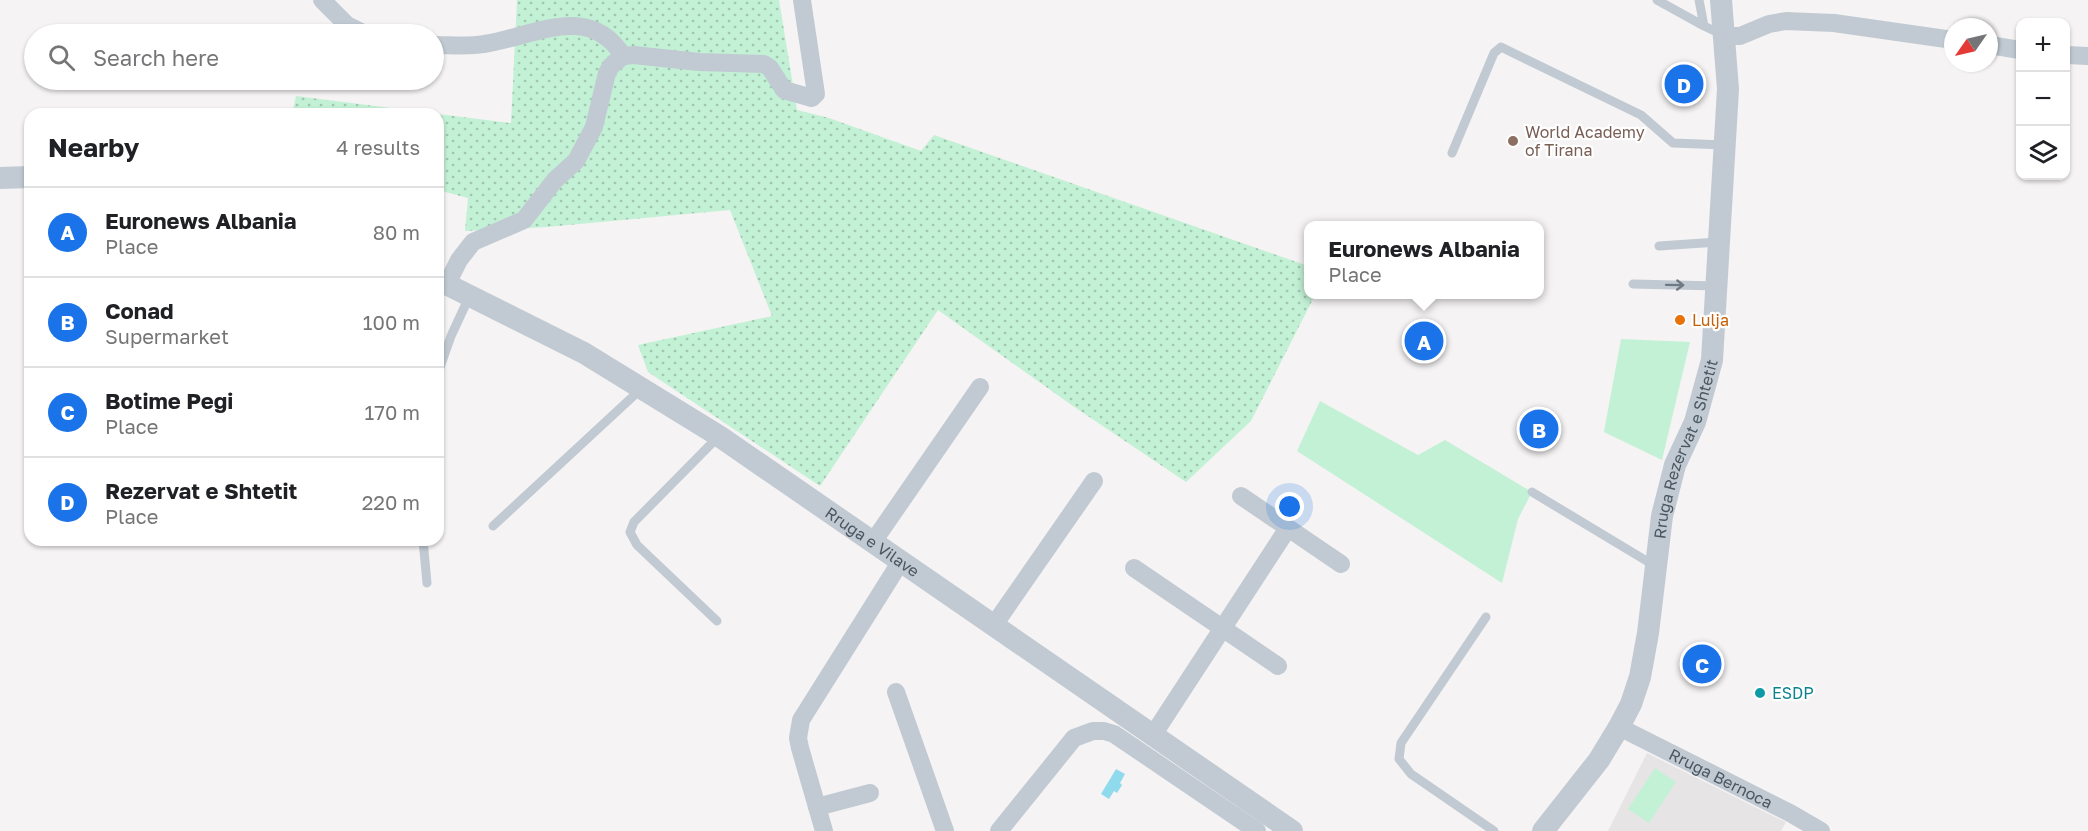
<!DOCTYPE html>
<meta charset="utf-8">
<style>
:root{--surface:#fff;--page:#f6f6f6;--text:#202124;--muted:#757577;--line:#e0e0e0;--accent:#1a73e8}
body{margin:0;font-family:"Golos Text",sans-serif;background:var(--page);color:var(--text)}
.controls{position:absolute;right:18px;top:18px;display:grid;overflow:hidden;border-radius:12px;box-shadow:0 2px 4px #0004}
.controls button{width:54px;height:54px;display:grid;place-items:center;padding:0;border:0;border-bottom:2px solid var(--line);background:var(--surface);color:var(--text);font:30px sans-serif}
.compass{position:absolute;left:1944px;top:18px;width:54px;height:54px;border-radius:50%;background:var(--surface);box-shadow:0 2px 4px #0004;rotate:236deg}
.you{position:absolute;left:1290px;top:507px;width:21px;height:21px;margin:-15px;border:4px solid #fff;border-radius:50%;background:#1a73e8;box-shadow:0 0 0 9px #1a73e833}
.badge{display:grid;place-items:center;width:39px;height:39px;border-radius:50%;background:var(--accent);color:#fff;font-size:20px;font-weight:700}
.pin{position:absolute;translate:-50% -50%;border:3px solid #fff;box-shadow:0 2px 6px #0006}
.popup{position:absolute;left:1304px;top:221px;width:240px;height:78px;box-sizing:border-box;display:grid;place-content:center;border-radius:12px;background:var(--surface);filter:drop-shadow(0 2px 4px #0005);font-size:20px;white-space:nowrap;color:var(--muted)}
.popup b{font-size:22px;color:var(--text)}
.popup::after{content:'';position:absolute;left:50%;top:100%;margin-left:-12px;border:12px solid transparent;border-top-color:var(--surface)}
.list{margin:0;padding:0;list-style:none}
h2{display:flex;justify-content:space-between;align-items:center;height:78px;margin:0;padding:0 24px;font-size:26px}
h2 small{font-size:20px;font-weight:400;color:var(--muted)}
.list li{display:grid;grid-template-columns:39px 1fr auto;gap:18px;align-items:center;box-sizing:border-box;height:90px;padding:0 24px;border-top:2px solid var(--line)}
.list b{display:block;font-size:22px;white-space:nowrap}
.list p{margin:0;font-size:20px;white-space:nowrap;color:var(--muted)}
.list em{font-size:20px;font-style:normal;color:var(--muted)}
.icon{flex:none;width:33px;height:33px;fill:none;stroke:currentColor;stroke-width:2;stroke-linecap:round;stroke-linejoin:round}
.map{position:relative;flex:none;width:2088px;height:831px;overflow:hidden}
.search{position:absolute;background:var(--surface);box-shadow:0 2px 4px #0004;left:24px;top:24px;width:420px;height:66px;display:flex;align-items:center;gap:15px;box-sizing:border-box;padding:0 21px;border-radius:33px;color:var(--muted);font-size:22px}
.panel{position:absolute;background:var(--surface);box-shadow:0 2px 4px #0004;left:24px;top:108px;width:420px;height:438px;border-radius:18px}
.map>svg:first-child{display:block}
</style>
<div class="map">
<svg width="2088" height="831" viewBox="0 0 2088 831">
<defs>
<pattern id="grass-dots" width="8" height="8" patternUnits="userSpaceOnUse" patternTransform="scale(1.5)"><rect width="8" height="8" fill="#c3f1d5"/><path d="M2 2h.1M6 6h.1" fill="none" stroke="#a0c6b0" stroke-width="1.8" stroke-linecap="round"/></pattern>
</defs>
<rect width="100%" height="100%" fill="#f5f3f3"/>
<!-- education -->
<path fill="#e6e4e5" d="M1647,753L1767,813L1786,822L1781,831H1608Z"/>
<!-- grass -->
<path fill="url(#grass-dots)" d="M517,0H779L797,110L829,118L921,151L934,135L1308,266V294L1315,295L1251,421L1186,482L1073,406L938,310L820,486L648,372L638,345L772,316L730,210L547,227L465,231L468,198L438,190V114L511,123Z
M296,96L438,114H292Z"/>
<!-- park -->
<path fill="#c3f1d5" d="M1621,339L1690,342L1662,460L1604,432Z
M1320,401L1418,455L1445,440L1532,492L1518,519L1502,583L1297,451Z
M1655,768L1676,782L1649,823L1628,809Z"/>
<!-- water -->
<path fill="#90daee" d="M1116,769L1125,774L1120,783L1122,785L1117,793L1114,791L1109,799L1101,794Z"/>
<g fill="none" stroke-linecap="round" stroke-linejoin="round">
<!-- service -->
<path stroke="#c1cad2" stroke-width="9" d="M1657,0L1704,26
M1699,0L1704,26L1721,34
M1452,153L1494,53L1501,47L1641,115L1673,143L1725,145
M1659,246L1718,242
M1633,284L1717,286
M438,373L451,336L470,295
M1532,492L1655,566
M493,526L641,389
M423,540L427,583
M1486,617L1401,743L1399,759L1411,774L1494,831
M717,621L637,545L630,532L634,522L719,436"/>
<!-- minor -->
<g stroke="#c1cad2" stroke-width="18">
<path d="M322,0L347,25L365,34"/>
<path d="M1725,36H1740L1769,24L1786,21L1834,23L1953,40"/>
<path d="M434,45C450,45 468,47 484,44C533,37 589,1 623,56"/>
<path d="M1989,45L2020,50"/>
<path d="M2066,55L2088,56"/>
<path d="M447,284L459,260L473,242L524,220L555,180L576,161L594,127L607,73L611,66L623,56L634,55L699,62L764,64L770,68L784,90L812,98L816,94L802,0"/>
<path d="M1241,496L1341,564"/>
<path d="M873,542L980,387"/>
<path d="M1134,568L1278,666"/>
<path d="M994,625L1094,481"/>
<path d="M896,692L945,831"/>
<path id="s1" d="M1619,727L1790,813L1821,831"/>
<path d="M1153,735L1288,528"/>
<path d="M817,807L870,793"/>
<path d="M824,831L800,748L798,738L801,720L901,561"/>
<path d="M999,831L1074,738L1093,731H1104L1114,734L1257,831"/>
</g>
<!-- tertiary -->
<g stroke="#c1cad2" stroke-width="22">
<path d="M0,178L30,177"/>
<path id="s2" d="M438,280L584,353L719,436L1292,831"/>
<path id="s3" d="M1543,831L1599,760L1619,727L1631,704L1640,677L1648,633L1662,516L1675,465L1695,422L1712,360L1728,89L1721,0"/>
</g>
</g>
<!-- one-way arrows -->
<defs><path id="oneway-shaft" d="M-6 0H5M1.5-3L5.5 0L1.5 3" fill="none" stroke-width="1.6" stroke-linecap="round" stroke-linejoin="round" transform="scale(1.5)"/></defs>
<use stroke="#6e7983" href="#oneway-shaft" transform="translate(1675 285) rotate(1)"/>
<!-- markers -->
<circle fill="#8d6e63" stroke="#fff" stroke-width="2" cx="1513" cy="141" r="6"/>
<circle fill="#e8710a" stroke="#fff" stroke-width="2" cx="1680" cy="320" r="6"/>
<circle fill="#0f9aa8" stroke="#fff" stroke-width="2" cx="1760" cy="693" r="6"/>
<g text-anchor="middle" stroke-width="4.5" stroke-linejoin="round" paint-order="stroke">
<!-- education labels -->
<g font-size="16" fill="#785e54" stroke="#fff" text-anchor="start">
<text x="1525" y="138">World Academy<tspan x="1525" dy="18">of Tirana</tspan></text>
</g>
<!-- food labels -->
<g font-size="16" fill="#c56008" stroke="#fff" text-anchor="start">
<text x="1692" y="326">Lulja</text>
</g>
<!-- street labels -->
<g font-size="16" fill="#4a5661" stroke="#fff">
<text dy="6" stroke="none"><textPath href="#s3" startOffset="417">Rruga Rezervat e Shtetit</textPath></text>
<text dy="6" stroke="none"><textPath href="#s2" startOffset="508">Rruga e Vilave</textPath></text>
<text dy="6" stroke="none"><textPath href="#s1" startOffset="114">Rruga Bernoca</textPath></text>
</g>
<!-- culture labels -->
<g font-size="16" fill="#0d838f" stroke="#fff" text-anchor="start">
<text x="1772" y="699">ESDP</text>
</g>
</g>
</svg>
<div class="controls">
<button>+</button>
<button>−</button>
<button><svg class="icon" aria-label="layers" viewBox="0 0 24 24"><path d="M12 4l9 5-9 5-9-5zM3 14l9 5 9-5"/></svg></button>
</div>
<svg class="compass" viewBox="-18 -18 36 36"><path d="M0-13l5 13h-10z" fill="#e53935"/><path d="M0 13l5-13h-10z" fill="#757577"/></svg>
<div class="you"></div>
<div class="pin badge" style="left:1424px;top:341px">A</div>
<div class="popup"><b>Euronews Albania</b>Place</div>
<div class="pin badge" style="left:1539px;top:429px">B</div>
<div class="pin badge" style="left:1702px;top:664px">C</div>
<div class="pin badge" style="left:1684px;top:84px">D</div>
<div class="search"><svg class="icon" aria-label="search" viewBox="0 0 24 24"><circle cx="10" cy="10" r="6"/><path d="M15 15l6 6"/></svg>Search here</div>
<section class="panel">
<h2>Nearby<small>4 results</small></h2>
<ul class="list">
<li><span class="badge">A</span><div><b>Euronews Albania</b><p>Place</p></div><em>80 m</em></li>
<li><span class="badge">B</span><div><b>Conad</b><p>Supermarket</p></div><em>100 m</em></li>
<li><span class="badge">C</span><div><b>Botime Pegi</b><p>Place</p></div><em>170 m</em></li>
<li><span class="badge">D</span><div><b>Rezervat e Shtetit</b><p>Place</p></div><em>220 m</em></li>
</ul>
</section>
</div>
